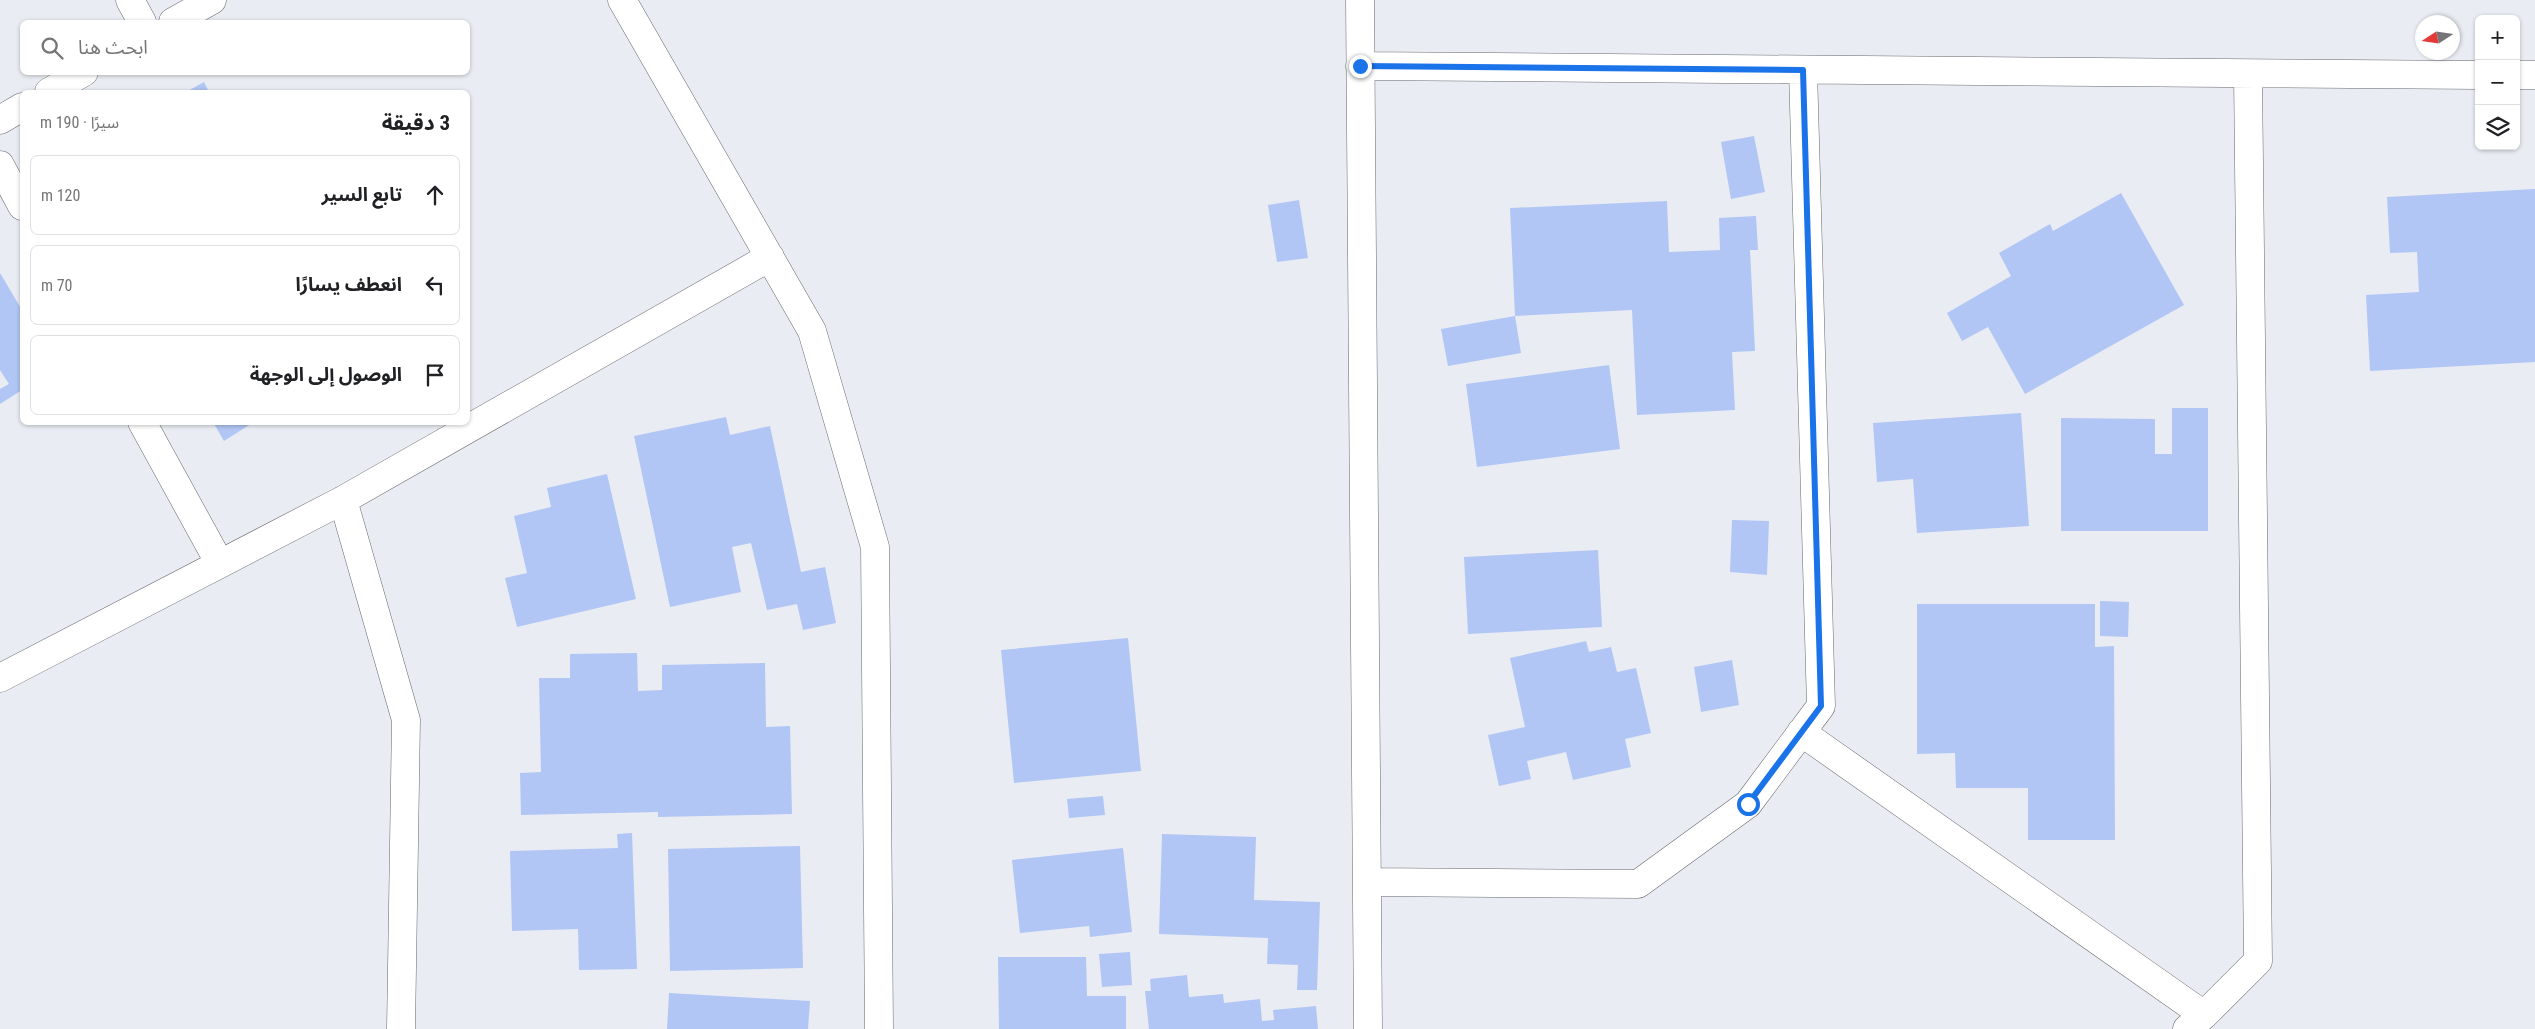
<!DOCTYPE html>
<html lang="ar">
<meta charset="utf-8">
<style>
:root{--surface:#fff;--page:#f2f2f2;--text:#202124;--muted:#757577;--line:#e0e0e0}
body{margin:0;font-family:"Roboto Condensed","Noto Sans Arabic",sans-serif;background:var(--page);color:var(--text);direction:rtl}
.controls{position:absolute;right:15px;top:15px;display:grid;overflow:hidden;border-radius:8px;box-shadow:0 1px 4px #0004}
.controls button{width:45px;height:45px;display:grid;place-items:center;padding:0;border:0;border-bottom:1px solid var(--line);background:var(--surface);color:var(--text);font:25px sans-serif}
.compass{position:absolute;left:2415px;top:15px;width:45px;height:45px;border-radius:50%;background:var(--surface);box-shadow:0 1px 4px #0004;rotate:258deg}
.stop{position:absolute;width:15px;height:15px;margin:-11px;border:4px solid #1a73e8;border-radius:50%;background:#fff}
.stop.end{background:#1a73e8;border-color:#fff;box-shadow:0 1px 5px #0008}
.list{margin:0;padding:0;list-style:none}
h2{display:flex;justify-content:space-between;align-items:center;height:65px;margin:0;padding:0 20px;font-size:21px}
h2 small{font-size:16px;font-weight:400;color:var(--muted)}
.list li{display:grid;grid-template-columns:32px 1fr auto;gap:15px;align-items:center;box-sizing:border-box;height:80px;margin:0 10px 10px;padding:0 10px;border:1px solid var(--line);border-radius:8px}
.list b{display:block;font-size:19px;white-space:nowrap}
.list em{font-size:16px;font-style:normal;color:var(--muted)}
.icon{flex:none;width:28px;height:28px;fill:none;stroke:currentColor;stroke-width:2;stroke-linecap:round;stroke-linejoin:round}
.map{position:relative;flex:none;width:2535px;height:1029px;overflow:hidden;direction:ltr}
.search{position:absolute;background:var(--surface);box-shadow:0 1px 4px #0004;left:20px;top:20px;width:450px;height:55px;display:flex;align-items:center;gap:12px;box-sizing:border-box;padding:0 18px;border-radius:8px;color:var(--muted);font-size:19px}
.panel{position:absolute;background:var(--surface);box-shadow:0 1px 4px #0004;left:20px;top:90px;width:450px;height:335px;border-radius:8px;direction:rtl}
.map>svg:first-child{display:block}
</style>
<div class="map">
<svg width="2535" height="1029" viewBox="0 0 2535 1029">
<rect width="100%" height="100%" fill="#e9ecf2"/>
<!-- building -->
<path fill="#b1c6f5" d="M204,82L209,92H186Z
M1754,136L1765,192L1731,199L1721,142Z
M2535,189V362L2370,371L2366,295L2419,292L2417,252L2390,253L2387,197Z
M2121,193L2184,305L2025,394L1988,327L1962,341L1947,313L2011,276L1999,253L2050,224L2053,231Z
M1299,200L1308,258L1277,262L1268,205Z
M1667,201L1669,252L1720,250L1719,218L1756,216L1758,250H1750L1755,351L1732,352L1735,410L1637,415L1632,310L1515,316L1510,208Z
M0,273L22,310V390L0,404V389L9,384L0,370Z
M1515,316L1521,353L1448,366L1441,329Z
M1609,365L1620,449L1477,467L1466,384Z
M2172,408H2208V531H2061V418L2155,419V454H2172Z
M2021,413L2029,526L1917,533L1913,479L1877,482L1873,423Z
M726,417L730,435L770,426L801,572L825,567L836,623L803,630L797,604L767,610L751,543L732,547L741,592L670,607L634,436Z
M213,422H254L224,441Z
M607,474L636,599L517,627L505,578L527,573L514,516L551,507L547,488Z
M1732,520L1769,521L1767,575L1730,572Z
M1598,550L1602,627L1468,634L1464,557Z
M2100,601L2129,602L2128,637L2100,636Z
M1917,604H2095V647L2114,646L2115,840H2028V788H1956L1955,753L1917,754Z
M1128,638L1141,771L1014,783L1001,650Z
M1586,641L1589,652L1611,647L1617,672L1636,668L1651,733L1625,739L1631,767L1573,780L1566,752L1527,761L1531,779L1499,786L1488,735L1525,727L1510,658Z
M637,653L638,691L662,690V665L765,663L766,727L790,726L792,814L658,817V812L521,815L520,773L541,772L539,678H570V654Z
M1732,660L1739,705L1701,712L1694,667Z
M1103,796L1105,815L1069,818L1067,799Z
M632,833L637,969L579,970L578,929L512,931L510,851L618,848L617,834Z
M1162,834L1256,837L1254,900L1320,902L1317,990H1297L1298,965L1267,964L1268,938L1159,934Z
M800,846L803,968L670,971L668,849Z
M1123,848L1132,932L1090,937L1089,926L1020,933L1012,860Z
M1130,952L1132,985L1102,987L1099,954Z
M998,957H1086L1087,996H1126V1029H999Z
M1187,975L1189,997L1223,994L1224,1003L1260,999L1262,1021L1274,1020L1273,1010L1316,1006L1318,1029H1149L1145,991H1151L1150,979Z
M669,993L810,1001L808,1029H667Z"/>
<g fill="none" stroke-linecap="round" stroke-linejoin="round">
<!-- minor casing -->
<g stroke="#67696f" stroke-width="29">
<path id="minor" d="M130,0L142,22
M622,0L812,331L875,547L879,1029
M1360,0L1368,1029
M173,22L212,0
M1360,66L2479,75
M2516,75H2535
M49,92L84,72
M0,120L22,107
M0,165L22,206
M142,422L220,564
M343,500L406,720L401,1029
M0,678L343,500L770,257
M1801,732L2204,1015
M1367,882L1638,884L1748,804L1821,706L1803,70
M2187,1029L2204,1015L2258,961L2248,75"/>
</g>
<!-- minor -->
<use href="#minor" stroke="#fff" stroke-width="28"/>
</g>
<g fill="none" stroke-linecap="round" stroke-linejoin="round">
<!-- route -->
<path stroke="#1a73e8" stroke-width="6" d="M1360,66L1803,70L1821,706L1748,804"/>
</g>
</svg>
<div class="controls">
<button>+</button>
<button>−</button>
<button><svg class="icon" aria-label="layers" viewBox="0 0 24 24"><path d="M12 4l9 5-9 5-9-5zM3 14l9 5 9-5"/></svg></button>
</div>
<svg class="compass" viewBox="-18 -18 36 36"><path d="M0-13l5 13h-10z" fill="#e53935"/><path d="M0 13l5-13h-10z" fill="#757577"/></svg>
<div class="stop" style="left:1748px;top:804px"></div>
<div class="stop end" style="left:1360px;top:66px"></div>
<div class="search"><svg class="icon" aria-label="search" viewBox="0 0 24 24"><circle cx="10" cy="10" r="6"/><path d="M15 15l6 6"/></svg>ابحث هنا</div>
<section class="panel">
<h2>3 دقيقة<small>سيرًا · 190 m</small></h2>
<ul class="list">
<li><svg class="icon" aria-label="ahead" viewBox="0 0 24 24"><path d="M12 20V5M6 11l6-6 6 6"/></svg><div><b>تابع السير</b></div><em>120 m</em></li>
<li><svg class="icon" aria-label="left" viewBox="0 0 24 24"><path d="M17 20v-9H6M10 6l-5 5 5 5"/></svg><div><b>انعطف يسارًا</b></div><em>70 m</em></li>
<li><svg class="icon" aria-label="arrive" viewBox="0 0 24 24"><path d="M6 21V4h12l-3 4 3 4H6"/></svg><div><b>الوصول إلى الوجهة</b></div></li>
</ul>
</section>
</div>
